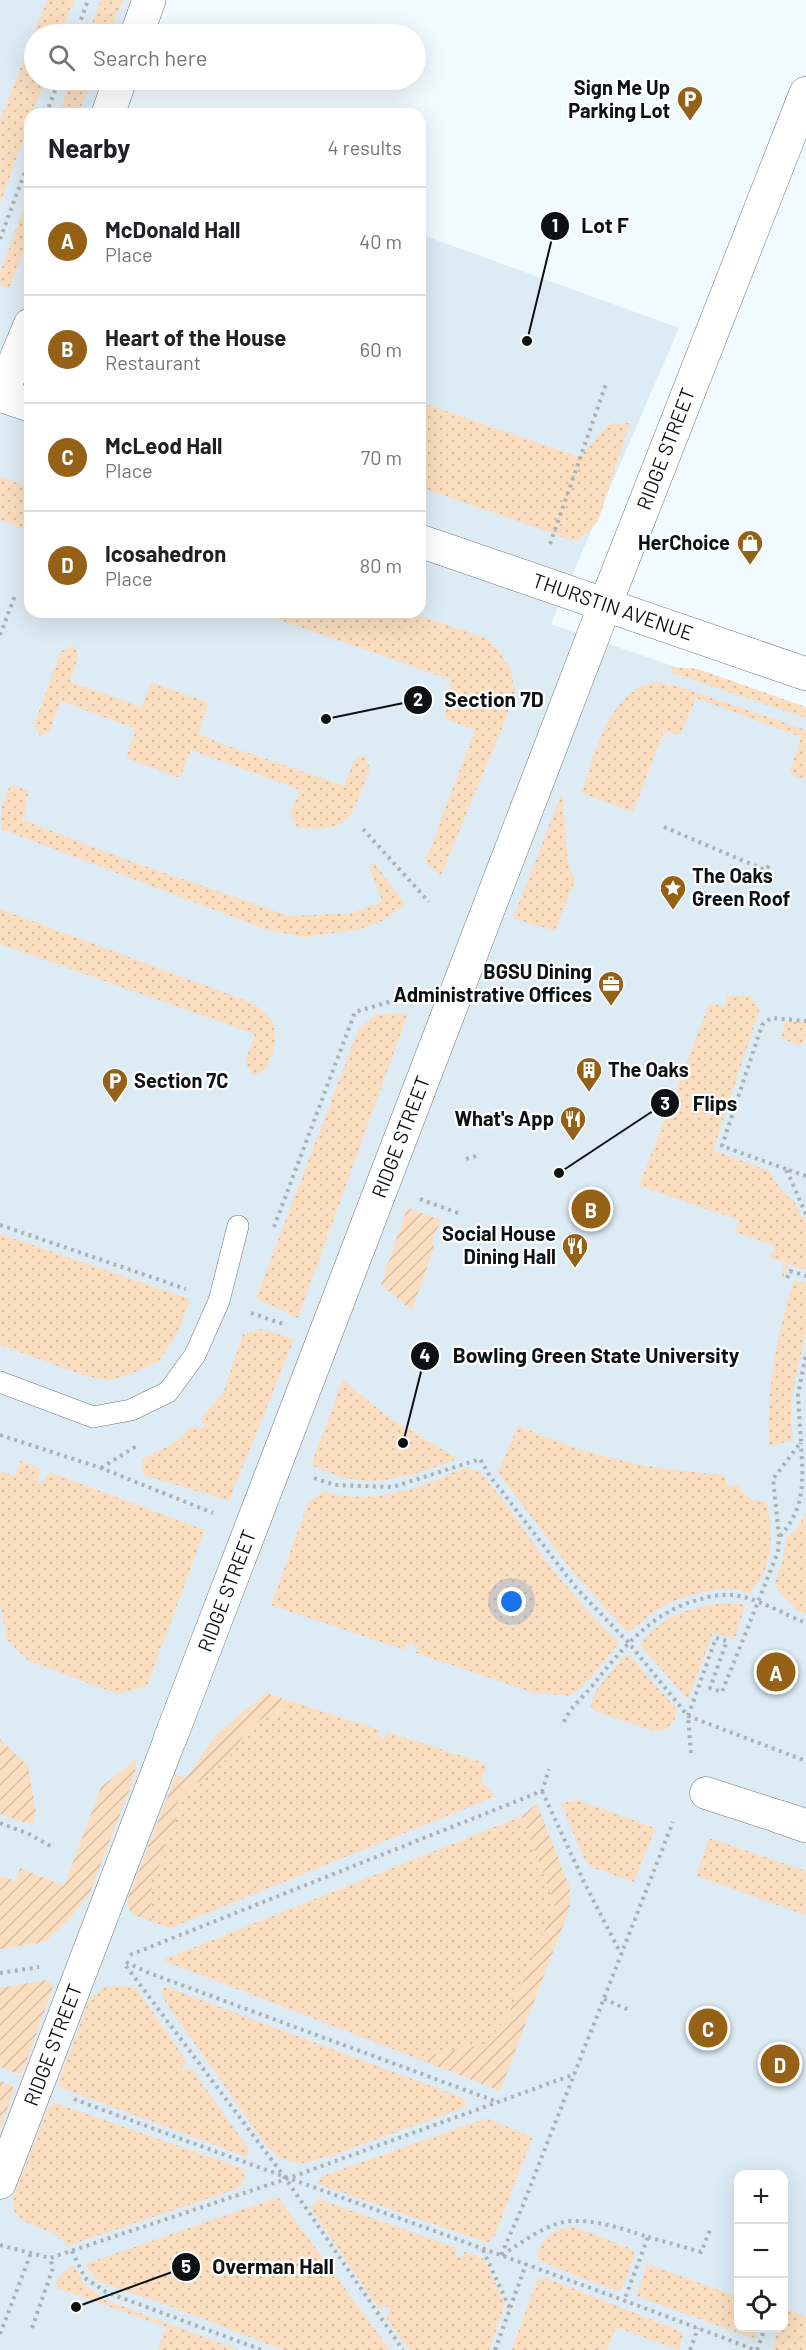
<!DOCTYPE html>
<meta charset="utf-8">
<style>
:root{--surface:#fff;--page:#f2f2f2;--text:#202124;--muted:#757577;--line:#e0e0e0;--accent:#956116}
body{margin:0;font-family:Barlow,sans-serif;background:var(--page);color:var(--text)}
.controls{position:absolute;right:18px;bottom:18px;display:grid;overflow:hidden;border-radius:12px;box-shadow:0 6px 24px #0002}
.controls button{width:54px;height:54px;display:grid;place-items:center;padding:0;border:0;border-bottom:2px solid var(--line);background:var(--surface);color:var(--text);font:30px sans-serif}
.you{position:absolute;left:512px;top:1602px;width:21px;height:21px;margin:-15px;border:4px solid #fff;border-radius:50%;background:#1a73e8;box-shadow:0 0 0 9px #1a73e833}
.badge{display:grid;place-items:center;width:39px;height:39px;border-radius:50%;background:var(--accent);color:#fff;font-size:20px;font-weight:700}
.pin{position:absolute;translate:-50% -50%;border:3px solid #fff;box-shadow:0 2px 6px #0006}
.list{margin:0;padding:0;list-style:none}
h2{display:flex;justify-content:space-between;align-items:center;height:78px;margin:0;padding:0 24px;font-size:26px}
h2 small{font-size:20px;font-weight:400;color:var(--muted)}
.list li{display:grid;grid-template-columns:39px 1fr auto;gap:18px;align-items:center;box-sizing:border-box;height:108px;padding:0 24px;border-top:2px solid var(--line)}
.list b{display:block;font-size:22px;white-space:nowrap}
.list p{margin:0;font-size:20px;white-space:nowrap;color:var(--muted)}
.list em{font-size:20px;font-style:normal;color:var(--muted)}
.icon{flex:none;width:33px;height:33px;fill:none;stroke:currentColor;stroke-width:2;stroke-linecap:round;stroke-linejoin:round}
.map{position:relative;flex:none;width:806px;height:2350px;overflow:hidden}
.search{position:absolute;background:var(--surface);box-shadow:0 6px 24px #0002;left:24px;top:24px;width:402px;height:66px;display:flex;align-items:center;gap:15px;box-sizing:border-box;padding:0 21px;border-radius:33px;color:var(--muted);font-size:22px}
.panel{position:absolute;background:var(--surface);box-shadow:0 6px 24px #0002;left:24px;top:108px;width:402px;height:510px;border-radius:18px}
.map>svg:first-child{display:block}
</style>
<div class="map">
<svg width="806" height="2350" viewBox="0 0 806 2350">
<defs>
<pattern id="grass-dots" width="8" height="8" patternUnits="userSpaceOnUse" patternTransform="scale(1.5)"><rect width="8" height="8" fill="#fbdebf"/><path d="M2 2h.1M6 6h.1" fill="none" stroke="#d6bda3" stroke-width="1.8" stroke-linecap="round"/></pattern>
<pattern id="garden-furrows" width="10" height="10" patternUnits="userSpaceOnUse" patternTransform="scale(1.5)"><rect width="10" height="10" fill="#fbdebf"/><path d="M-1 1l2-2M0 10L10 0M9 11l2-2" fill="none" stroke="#d6bda3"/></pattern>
</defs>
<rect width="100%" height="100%" fill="#f1faff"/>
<!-- built -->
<path fill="#ddebf4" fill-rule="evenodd" d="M0,0H149L137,34H34V80H120L108,114H30V612H420V234L679,328L551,624L806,712V2350H0ZM738,2174H784V2328H738Z"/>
<!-- grass -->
<path fill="url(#grass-dots)" d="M47,0H74L61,34H34V80H45L32,114H30V120L0,203V120Z
M101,0H123L109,34H88Z
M71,80H92L78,114H59Z
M30,192V235L9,289L0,286V273Z
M420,402L579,457L610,424L630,423L598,521L588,533L574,541L420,487Z
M0,477L30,487V531L0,520Z
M258,612H407L484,637L497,648L510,669L515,691L504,723L441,875L425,862L475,730L444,718L451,680Z
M74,646L78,656L70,682L142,707L151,682L209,703L198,734L217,742L344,786L355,759L364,755L370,768C352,813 353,835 297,827L290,814L300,790L191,750L180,778L126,758L136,729L61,701L49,732L40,736L34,725L61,651Z
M672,667L698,669L806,707V718L672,673Z
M656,682L680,687L806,730V778L795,777L790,770L801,737L696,698L681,733L678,735L664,731L633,812L581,793C595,755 608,690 656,682Z
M10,785L29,791L23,820L124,859L289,916L351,913L383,902L369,868L374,863L405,904L382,921L357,930L305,937L267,930L1,829V810Z
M562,793L568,865L575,880L555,931L513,918Z
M0,909L255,1004L273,1021L276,1040L267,1069L253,1076L245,1062L255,1034L0,944Z
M727,996H749L760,1008L713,1150L769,1171L782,1191L795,1203L806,1223V1270L789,1264L783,1277H781L785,1262L770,1258L775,1246L735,1232L739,1220L639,1186L709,1004L726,1006Z
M408,1013L298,1318L256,1298L359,1028L376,1015Z
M785,1022H806V1038L801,1046L781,1038Z
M0,1234L190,1299L178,1332L159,1361L133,1373L111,1380L89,1377L0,1345Z
M794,1280L806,1283C806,1299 806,1316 806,1331C800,1366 785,1402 793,1437L791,1441L769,1446C766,1389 777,1334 794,1280Z
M261,1329L294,1339L229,1501L144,1475L142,1459L172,1444L193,1426L205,1429L201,1419L224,1391L243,1334Z
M343,1380L388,1417L458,1459C424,1471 388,1486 351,1479C338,1477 324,1470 311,1465Z
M518,1426C550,1439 582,1451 615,1459C651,1468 688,1472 725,1475L728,1487L738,1485C744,1497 752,1502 766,1502C774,1533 774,1571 748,1593C725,1583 683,1595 662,1607C649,1614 640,1626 627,1632L571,1570L498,1472Z
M20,1461L41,1469L37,1480L39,1483L45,1480L49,1472L205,1530L147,1686L118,1694L29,1661L7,1640L0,1603V1471L15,1476Z
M465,1467L480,1472L506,1504L545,1560L588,1612L619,1643L586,1683L570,1696L535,1693L416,1653L417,1648L413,1643L407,1644L405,1650L271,1605L308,1503L324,1491C368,1507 425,1487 465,1467Z
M806,1510V1614L796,1610L774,1585L782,1562L786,1539L799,1526Z
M732,1603L745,1605L735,1639L713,1632L688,1700L640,1645C661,1615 697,1604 732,1603Z
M628,1654L675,1707V1719L665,1730L654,1731L594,1711L591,1706L595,1692L624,1656Z
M290,1701L380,1730V1738H384L387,1732L487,1764L481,1781L496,1796L170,1928L151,1921L152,1880L166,1853L165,1837L173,1827L177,1817L178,1802L182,1793L190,1785L199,1782L230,1756L248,1729L264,1717L281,1711L290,1704Z
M577,1800L655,1828L634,1882L594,1868L584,1859L561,1803Z
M522,1816L555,1906L507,2018L485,2044L416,2058L162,1960Z
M709,1838L806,1871V1915L696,1876Z
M125,1985L133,1987L139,1992L187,2062L182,2067L183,2071L191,2068L249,2149L248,2156H244L59,2087V2081L89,2000L104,1987Z
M166,1987L461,2097L466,2103L464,2107L449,2113L327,2157L299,2164L278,2157L266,2145L166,2003L161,1990Z
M55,2103L242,2168L245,2180L236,2189L67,2246C56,2222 9,2232 13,2198L48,2108Z
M484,2119H489L525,2134L532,2139L495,2235L488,2243L318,2184L317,2181L325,2175Z
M278,2197L390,2350H283L162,2303L99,2282L85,2264Z
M318,2199L457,2248L455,2255L459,2258L462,2257L465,2251L484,2259L505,2304L489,2350H409L385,2316L390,2312V2307L385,2306L379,2309L309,2206H313Z
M572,2226L629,2248L635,2254L623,2287L616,2291L539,2261C534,2240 555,2230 572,2226Z
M647,2264L738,2297V2328H759L755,2339L636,2296Z
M73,2265L85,2285L103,2299L238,2350H158L166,2327L55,2287L58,2277Z
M546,2278L678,2330L683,2335L679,2350L616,2327L607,2350H512L537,2280Z
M785,2309L806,2316V2350H772L778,2328H784Z"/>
<!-- garden -->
<path fill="url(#garden-furrows)" d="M407,1208L441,1220L432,1241L434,1247L412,1311L381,1284Z
M266,1693L290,1701L289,1706L264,1717L248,1729L230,1756L198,1782L190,1785L182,1793L178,1802L177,1817L173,1827L165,1837L166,1853L152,1880L151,1921C138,1917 125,1914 128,1898L176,1775L186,1778L217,1734Z
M0,1739L28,1766L36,1813L32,1825L0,1814Z
M137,1759L134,1778L89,1895L70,1918L45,1942L0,1949V1876L16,1881L20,1868L64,1886L101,1787Z
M537,1804L570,1888V1907L500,2091L416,2058L485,2044L507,2018L555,1906L522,1816Z
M45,1980L53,1984L51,1993L24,2068L21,2073H16L0,2067V1988Z
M0,2081L12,2085L14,2090L0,2129Z"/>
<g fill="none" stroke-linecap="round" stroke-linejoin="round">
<!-- service casing -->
<g stroke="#6f787e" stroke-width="22">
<path id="service" d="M0,1382L93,1417L131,1410L168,1392L195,1355L219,1301L238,1226"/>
</g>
<!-- pedestrian casing -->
<g stroke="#6f787e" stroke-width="33">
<path id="pedestrian" d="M706,1793L780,1817
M0,2183L170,1739"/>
</g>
<!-- minor casing -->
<g stroke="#6f787e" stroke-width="34">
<path id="minor" d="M170,1739L605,605
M780,1817L806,1826"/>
</g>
<!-- tertiary casing -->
<g stroke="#6f787e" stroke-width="34">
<path id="tertiary" d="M137,34L149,0
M108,114L120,80
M0,395L30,405
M1,395L30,325
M420,541L806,674
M605,605L806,93"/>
</g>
<!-- path -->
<path stroke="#abb3b7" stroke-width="4" stroke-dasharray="3 4.5" stroke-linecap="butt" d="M76,34L88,0
M46,114L59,80
M0,239L30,158
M550,544L606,384
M0,635L16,593
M664,827L765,870L771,864
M363,829L429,902
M466,1159L479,1155
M786,1169L722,1146L762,1025L771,1018L806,1021
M806,1176L786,1169L806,1214
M420,1199L458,1213
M0,1225L186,1289
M274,1227L355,1012L412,995
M787,1278L790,1271L806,1276
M251,1313L286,1325
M0,1435L101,1468L213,1513
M101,1468L138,1445
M314,1478L335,1485L393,1487L480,1459L490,1476L577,1589L628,1642L688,1716L806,1761
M780,1536C806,1507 803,1481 801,1443
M564,1722C570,1707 582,1699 592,1686C622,1649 652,1611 701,1599C711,1596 722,1594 733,1595C758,1598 783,1614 806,1623
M691,1753L688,1716L716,1638L727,1641L710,1688L722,1692L778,1552L779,1536L773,1479L801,1442L798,1395L806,1353
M542,1791L584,1882L621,1954
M0,1823L29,1834L52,1847
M130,1955L542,1791L549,1769
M126,1962L149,1973L495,2101
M126,1966L286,2179L403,2350
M0,1973L39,1967
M604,1999L629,2010
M74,2099C300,2184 529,2263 755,2350
M648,2237L701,2252L710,2230
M0,2245L50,2258L286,2179L575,2074
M483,2250L510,2309
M72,2251L85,2278L106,2292L262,2350
M501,2255L521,2210L673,1822
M502,2255C518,2245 534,2233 551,2226C578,2213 621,2228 648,2237L624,2301
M32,2328L53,2268L50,2258
M0,2334L31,2253
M495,2350L526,2264
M690,2350L698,2328
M757,2350L765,2328"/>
<!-- service -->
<use href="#service" stroke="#fff" stroke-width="21"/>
<!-- pedestrian -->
<use href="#pedestrian" stroke="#fff" stroke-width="32"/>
<!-- minor -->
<use href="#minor" stroke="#fff" stroke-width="33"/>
<!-- tertiary -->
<use href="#tertiary" stroke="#fff" stroke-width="33"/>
</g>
<!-- icons -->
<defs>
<g id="parking-pin" transform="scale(1.35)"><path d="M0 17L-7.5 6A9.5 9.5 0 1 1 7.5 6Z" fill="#956116" stroke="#fff"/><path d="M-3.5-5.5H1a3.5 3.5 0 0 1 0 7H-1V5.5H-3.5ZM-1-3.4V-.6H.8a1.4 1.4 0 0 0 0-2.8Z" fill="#fff"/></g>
<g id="shop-pin" transform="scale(1.35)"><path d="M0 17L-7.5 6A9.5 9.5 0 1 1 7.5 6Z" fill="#956116" stroke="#fff"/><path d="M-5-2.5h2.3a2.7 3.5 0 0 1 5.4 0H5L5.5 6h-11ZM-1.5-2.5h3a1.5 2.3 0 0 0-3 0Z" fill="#fff"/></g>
<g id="sight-pin" transform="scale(1.35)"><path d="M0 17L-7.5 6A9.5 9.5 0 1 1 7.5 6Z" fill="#956116" stroke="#fff"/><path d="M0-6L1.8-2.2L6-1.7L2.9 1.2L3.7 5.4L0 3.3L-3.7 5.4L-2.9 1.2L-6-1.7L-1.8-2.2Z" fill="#fff"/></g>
<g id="office-pin" transform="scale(1.35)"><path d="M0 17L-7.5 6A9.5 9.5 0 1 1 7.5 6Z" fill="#956116" stroke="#fff"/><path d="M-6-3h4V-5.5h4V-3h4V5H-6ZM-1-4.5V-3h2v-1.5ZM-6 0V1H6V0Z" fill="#fff"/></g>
<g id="building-pin" transform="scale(1.35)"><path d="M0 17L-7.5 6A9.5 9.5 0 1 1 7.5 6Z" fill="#956116" stroke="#fff"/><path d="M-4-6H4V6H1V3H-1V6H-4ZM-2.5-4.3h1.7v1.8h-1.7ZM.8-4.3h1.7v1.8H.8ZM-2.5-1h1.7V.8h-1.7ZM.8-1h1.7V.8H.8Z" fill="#fff"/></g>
<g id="restaurant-pin" transform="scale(1.35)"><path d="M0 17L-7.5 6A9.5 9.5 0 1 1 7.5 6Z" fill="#956116" stroke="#fff"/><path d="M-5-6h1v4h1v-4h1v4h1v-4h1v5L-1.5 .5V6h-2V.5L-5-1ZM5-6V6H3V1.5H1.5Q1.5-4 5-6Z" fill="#fff"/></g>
</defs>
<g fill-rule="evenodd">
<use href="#parking-pin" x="690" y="99"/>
<use href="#shop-pin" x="750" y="543"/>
<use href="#sight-pin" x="673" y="888"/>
<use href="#office-pin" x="611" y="984"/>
<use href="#building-pin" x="589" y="1070"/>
<use href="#parking-pin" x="115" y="1081"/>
<use href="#restaurant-pin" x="573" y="1119"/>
<use href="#restaurant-pin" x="575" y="1246"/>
</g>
<g text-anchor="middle" stroke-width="4.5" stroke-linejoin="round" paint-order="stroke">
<!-- poi labels -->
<g font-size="20" font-weight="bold" fill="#0d1113" stroke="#fff" text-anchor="end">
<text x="670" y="95">Sign Me Up<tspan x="670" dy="23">Parking Lot</tspan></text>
<text x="730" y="550">HerChoice</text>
<text x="692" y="883" text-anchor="start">The Oaks<tspan x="692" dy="23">Green Roof</tspan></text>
<text x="592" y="979">BGSU Dining<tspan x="592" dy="23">Administrative Offices</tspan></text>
<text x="608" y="1077" text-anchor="start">The Oaks</text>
<text x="134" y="1088" text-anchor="start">Section 7C</text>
<text x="554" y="1126">What's App</text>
<text x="556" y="1241">Social House<tspan x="556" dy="23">Dining Hall</tspan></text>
</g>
<!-- street labels -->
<g font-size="20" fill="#0d1113" stroke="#fff">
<text transform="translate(666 449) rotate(-69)" y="7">RIDGE STREET</text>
<text transform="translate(613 607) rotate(19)" y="7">THURSTIN AVENUE</text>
<text transform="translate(401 1137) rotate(-69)" y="7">RIDGE STREET</text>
<text transform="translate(227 1591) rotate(-69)" y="7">RIDGE STREET</text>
<text transform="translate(53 2045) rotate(-69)" y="7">RIDGE STREET</text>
</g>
</g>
<!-- callouts -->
<path fill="none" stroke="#0d1113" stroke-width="2" d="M527 341L555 226M326 719L418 700M559 1173L665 1103M403 1443L425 1356M76 2307L186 2267"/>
<g fill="#0d1113" stroke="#fff" stroke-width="2">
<circle cx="527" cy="341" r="6"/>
<circle cx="326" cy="719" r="6"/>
<circle cx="559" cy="1173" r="6"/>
<circle cx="403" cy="1443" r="6"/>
<circle cx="76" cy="2307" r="6"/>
<circle cx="555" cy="226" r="15"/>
<circle cx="418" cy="700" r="15"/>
<circle cx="665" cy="1103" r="15"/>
<circle cx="425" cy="1356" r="15"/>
<circle cx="186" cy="2267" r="15"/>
</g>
<g font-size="18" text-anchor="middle" font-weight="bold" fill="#fff">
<text x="555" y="232">1</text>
<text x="418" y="706">2</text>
<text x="665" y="1110">3</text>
<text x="425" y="1362">4</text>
<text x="186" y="2273">5</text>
</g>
<g font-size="21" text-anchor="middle" font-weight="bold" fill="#0d1113" stroke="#fff" stroke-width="4.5" stroke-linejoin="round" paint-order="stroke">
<text x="605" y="233">Lot F</text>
<text x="494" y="707">Section 7D</text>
<text x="715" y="1111">Flips</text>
<text x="596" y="1363">Bowling Green State University</text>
<text x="273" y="2274">Overman Hall</text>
</g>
</svg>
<div class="controls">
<button>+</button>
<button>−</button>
<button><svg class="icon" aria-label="locate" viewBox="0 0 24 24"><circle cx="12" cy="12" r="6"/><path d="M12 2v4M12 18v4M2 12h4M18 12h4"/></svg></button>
</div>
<div class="you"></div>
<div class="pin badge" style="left:776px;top:1672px">A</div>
<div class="pin badge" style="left:591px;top:1209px">B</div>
<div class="pin badge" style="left:708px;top:2028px">C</div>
<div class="pin badge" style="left:780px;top:2064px">D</div>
<div class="search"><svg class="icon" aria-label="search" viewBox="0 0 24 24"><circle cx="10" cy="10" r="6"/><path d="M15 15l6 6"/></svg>Search here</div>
<section class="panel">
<h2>Nearby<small>4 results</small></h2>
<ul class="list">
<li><span class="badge">A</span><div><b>McDonald Hall</b><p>Place</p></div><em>40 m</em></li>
<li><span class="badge">B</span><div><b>Heart of the House</b><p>Restaurant</p></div><em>60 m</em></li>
<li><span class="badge">C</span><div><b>McLeod Hall</b><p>Place</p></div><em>70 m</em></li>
<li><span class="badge">D</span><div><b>Icosahedron</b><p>Place</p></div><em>80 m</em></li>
</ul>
</section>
</div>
